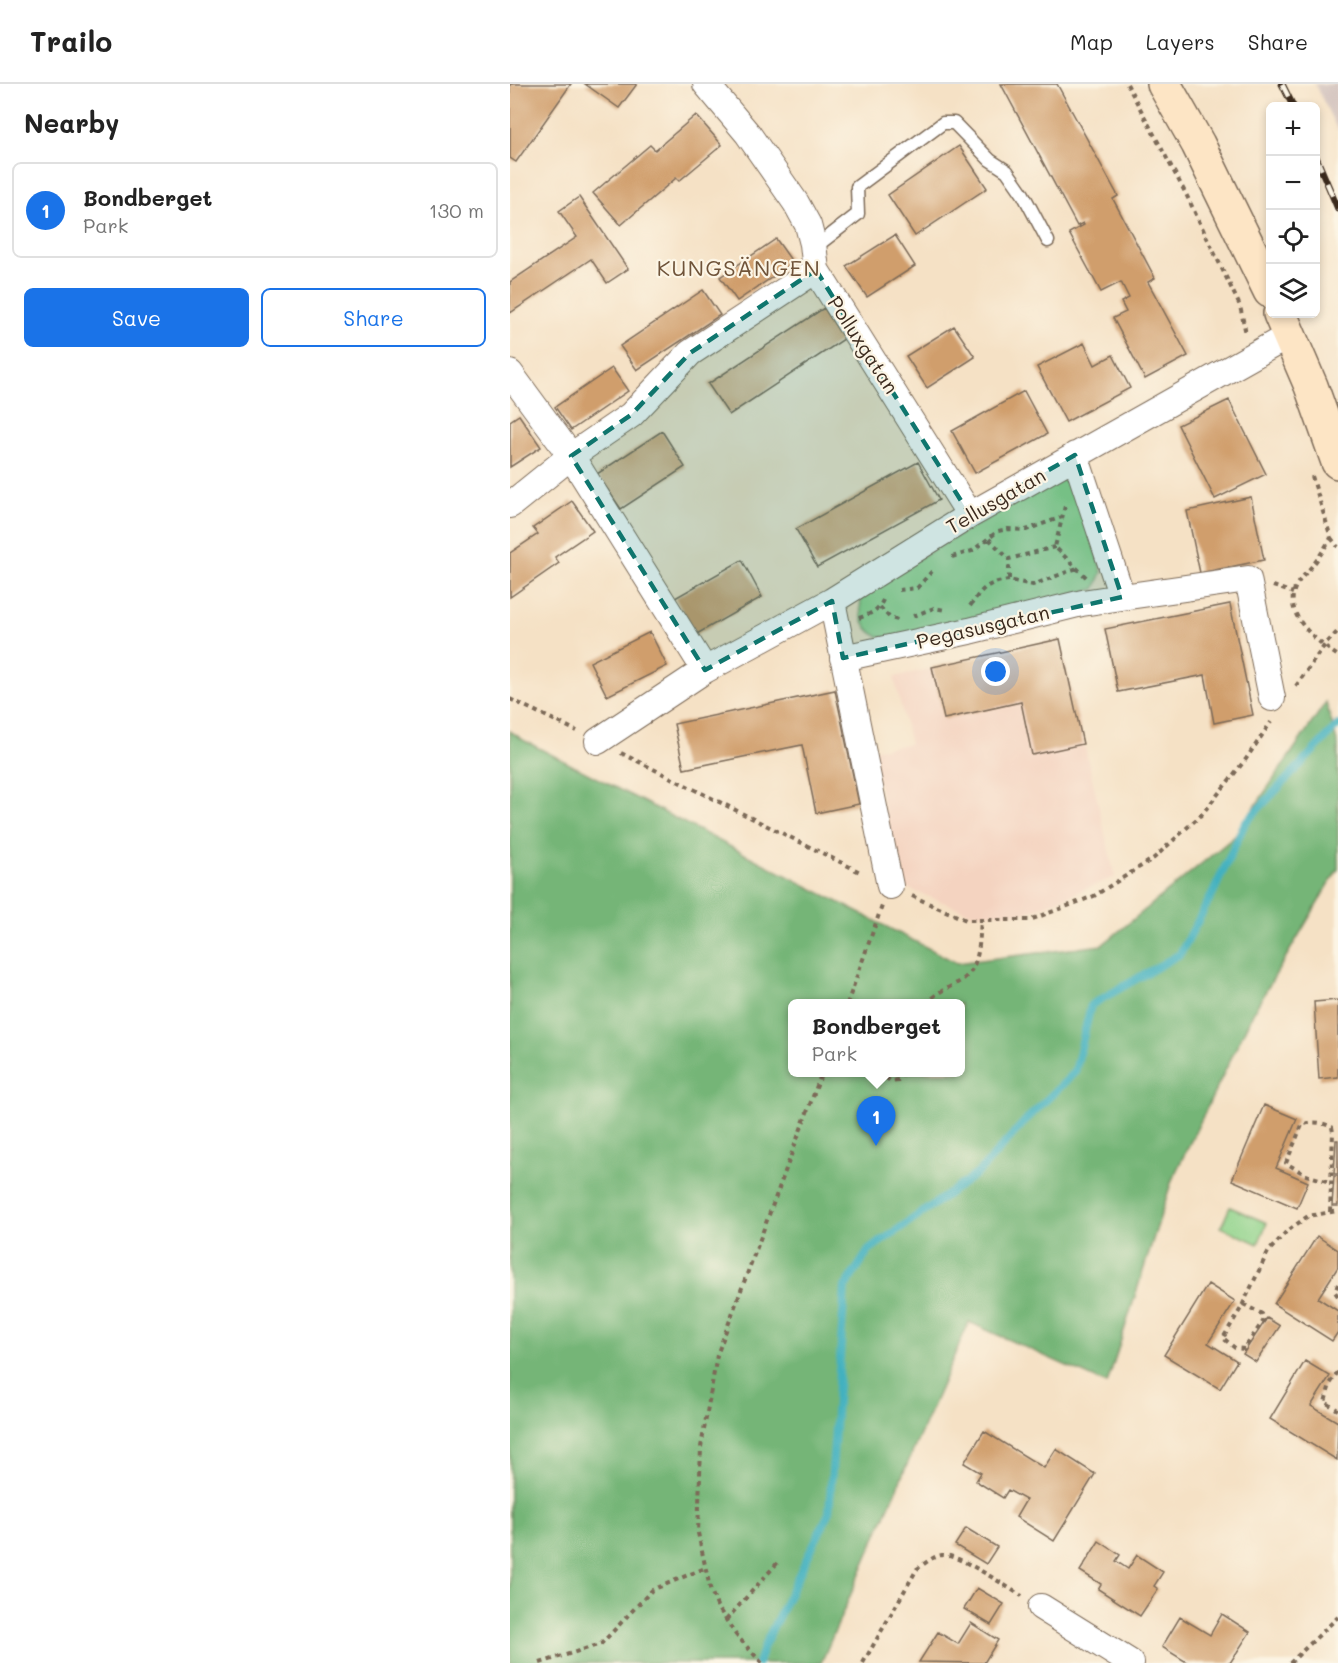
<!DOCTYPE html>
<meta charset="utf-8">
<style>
:root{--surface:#fff;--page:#f6f6f6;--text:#222;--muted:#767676;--line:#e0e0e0;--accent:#1a73e8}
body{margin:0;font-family:Mali,sans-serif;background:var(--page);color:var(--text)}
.controls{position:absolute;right:18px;top:18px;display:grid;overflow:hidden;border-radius:9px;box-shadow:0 3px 9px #0003}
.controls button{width:54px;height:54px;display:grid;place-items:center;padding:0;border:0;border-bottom:2px solid var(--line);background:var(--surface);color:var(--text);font:30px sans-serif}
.you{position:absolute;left:486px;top:588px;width:21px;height:21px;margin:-15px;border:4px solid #fff;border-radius:50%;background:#1a73e8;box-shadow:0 0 0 9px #1a73e833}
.badge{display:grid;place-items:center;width:39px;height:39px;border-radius:50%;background:var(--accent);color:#fff;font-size:20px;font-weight:700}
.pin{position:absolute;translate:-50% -50px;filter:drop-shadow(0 2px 3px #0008)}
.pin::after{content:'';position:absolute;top:32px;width:21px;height:18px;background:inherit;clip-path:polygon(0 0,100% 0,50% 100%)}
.popup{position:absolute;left:278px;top:915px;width:177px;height:78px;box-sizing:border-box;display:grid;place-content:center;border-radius:9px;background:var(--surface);filter:drop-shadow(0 2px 4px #0005);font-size:20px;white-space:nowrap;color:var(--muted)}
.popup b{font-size:22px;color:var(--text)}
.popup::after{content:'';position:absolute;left:50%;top:100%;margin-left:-12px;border:12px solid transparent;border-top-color:var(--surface)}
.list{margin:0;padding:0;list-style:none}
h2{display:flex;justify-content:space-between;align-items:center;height:78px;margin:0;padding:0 24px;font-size:26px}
h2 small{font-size:20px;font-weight:400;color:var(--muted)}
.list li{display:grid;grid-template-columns:39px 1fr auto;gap:18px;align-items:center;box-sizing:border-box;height:96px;margin:0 12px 12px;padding:0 12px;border:2px solid var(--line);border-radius:9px}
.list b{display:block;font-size:22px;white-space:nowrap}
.list p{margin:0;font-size:20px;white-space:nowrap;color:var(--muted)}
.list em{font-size:20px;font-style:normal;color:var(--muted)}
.actions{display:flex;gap:12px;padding:18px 24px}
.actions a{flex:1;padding:14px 0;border:2px solid var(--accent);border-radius:9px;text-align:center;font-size:21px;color:var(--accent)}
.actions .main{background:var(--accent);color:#fff}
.icon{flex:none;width:33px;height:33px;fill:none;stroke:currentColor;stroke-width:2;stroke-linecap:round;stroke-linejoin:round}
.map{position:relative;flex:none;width:828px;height:1579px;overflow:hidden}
header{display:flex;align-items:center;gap:36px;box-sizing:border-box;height:84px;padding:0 30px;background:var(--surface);border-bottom:2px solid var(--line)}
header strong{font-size:28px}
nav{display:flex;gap:33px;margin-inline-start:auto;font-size:21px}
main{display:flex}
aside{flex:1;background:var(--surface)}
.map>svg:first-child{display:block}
</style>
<header>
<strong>Trailo</strong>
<nav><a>Map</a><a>Layers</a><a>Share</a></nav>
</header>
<main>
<aside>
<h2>Nearby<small></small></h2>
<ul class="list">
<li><span class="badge">1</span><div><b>Bondberget</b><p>Park</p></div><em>130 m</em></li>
</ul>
<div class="actions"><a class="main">Save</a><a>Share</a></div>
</aside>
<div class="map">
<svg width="828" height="1579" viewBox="0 0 828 1579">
<rect width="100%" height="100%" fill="#fcf5e5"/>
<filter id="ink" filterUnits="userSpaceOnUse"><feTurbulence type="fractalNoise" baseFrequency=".0167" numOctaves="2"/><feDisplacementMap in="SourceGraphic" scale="12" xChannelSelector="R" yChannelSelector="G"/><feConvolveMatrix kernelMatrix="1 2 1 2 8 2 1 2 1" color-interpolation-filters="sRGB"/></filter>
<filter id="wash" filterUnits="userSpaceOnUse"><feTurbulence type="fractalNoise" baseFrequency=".008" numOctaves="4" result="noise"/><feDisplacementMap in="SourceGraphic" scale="24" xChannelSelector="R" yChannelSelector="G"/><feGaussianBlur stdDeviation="1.35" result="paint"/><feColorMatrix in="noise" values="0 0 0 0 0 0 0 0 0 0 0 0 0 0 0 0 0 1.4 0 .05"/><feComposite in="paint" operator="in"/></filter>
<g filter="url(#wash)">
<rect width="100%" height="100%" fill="#f5e1c5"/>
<!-- built -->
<path fill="#f4d3c0" d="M550,555L605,793L516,829H461L397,804L387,793L362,666L400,660L384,593Z"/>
<!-- industrial -->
<path fill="#d0c0bc" d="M805,0H828V47Z"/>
<!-- green -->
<path fill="#90d38b" stroke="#667e54" stroke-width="1.5" d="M554,395L566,401L592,488L585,505L378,554C353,553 344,525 355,505L544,396Z
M720,1123L757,1139L748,1160L711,1143Z"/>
<!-- forest -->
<path fill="#74b577" stroke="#58704a" stroke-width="1.5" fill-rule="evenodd" d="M816,618L828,661V785L744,927L662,1096L597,1300L459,1238L311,1579H0V647L15,657L447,879L592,861L725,752ZM282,920H450V988H282Z"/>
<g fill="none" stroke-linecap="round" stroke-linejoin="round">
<!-- stream -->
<path stroke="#43b1bf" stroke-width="8" d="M248,1579L253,1564L319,1429L335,1203L359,1166L468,1089L517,1035L565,988L581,921L670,870L703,809L735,739L828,641"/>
</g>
<g id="blocks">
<!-- building -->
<path fill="#d09e6c" d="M0,0H61L6,78L0,74Z
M75,0H127L109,24Z
M491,0H547L608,112L603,115L645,194L638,198L678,272L635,295L603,234L616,228L611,218L619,214L611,198L591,208L559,149L574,141L573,139L567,142Z
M186,31L212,61L169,97L166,94L111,141L83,109L140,61L145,66Z
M449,62L477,104L405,152L378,111Z
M69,113L118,185L97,199L81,175L0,229V198L67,153L49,127Z
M385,151L405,182L357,213L336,182Z
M266,155L283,179L227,217L210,193Z
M193,206L210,231L127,286L110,262Z
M314,224L334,255L219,331L198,300Z
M444,242L465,273L417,304L396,272Z
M574,259L585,281L603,271L620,304L556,338L527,283Z
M102,284L118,307L61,346L45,323Z
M514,307L537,350L465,389L442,347Z
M719,316L756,390L705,415L668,341Z
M9,331L31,363L0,383V337Z
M152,347L175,383L111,425L87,390Z
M408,378L429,416L307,483L286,445Z
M741,413L754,476L690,489L677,427Z
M62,417L83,447L45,473L49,479L0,513V469L28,450L23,444Z
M232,476L252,513L185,551L165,514Z
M720,520L743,631L704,639L695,591L608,608L595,545Z
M140,548L157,582L97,612L80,578Z
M550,555L573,660L522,671L511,618L434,635L422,583Z
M325,606L349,720L306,729L292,661L174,685L164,640Z
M828,916V993L809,995L804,918Z
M754,1021L787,1035L766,1084L798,1098L787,1124L722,1096Z
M826,1056H828V1090H824Z
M824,1092H828V1122H822Z
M807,1152L828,1166V1183L808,1214L828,1227V1248L822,1257L764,1220Z
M698,1200L725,1217L698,1259L727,1277L710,1305L654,1271Z
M757,1234L770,1242L746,1278L733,1270Z
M795,1277L820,1292L801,1322L828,1338L827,1376L760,1335Z
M474,1347L534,1384L546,1365L585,1390L544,1457L506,1433L516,1416L498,1406L493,1414L466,1397L471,1389L454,1379Z
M456,1444L487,1463L476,1480L445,1461Z
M589,1457L610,1471L606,1477L618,1485L627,1471L653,1488L644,1502L648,1505L630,1532L588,1505L591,1500L570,1487Z
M467,1504L494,1520L481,1541L454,1525Z
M712,1530L740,1548L720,1579H678L652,1563L670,1533L700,1551Z
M461,1539L488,1556L474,1579L409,1578L428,1548L448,1560Z"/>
</g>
</g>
<g filter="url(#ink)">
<use href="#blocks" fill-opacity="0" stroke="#7c6a58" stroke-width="1.5"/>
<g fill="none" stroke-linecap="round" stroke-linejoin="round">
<!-- lane casing -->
<g stroke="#7c6a58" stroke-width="15">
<path id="lane" d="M304,164L348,130L347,103L433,39H444L480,76L497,87L513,110L538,157"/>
</g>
<!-- street casing -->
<g stroke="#7c6a58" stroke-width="28">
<path id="street" d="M196,0L238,50L286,119L298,141L303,160L306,186L460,431
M0,289L61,372L195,586
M0,421L61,372L121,331L180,269L306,186
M612,513L738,495L762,614
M322,517L380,802
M333,574L459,547L572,519L612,513L565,371
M88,657L195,586L322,517L460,431L780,251
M531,1523L621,1579"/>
</g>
<!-- secondary casing -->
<g stroke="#7c6a58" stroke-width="36">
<path id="secondary" d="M654,0L688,60L760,207
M770,230L801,302L828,378"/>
</g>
<!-- path -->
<path stroke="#7c6a58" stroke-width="4" stroke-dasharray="4.5 4.5" stroke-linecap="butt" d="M617,0L676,110L730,222L736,250
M802,392L821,454C815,463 809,474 802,482C797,488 791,494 787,500C770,530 807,557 828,572
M555,422L545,463L578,495
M821,454L828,463
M479,455L499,475
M545,463L499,475V496L523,501L567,484
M442,473L462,467L488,447L498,445L516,446L552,433
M763,502L783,509
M389,506L407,504L424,485
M460,522C473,504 476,499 499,496
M370,523L380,534L388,536
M403,532L424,524L435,526
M349,534C360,530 368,527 373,516
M786,602L814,562L828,547
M0,615L67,647
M111,669L352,789
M402,812L456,836H520L584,812L644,774L692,730L736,675L761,638
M337,920L372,822
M416,920C425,909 436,905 447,899C471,887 469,858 471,836
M369,988L380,997L388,996L396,988
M820,1128L823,1048L822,1043C812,1038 801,1037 792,1041L776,1079L796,1091L820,1098
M828,1200L825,1208L828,1212
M733,1220L752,1230L754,1236L734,1265L725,1264L713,1254L730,1226L758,1168L776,1148L798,1132L828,1127
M828,1288L820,1300L815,1318L828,1326
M216,1536L270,1476
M30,1579L91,1560L142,1506L195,1484
M252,1579L226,1551L207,1522L200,1504L188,1449L191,1363L207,1271L312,988
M353,1579L407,1485C414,1480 423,1472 432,1471C449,1470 495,1502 512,1512
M780,1579L828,1533"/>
<!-- lane -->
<use href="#lane" stroke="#fff" stroke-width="12"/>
<!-- street -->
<use href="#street" stroke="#fff" stroke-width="26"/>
<!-- secondary -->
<use href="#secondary" stroke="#fde5c5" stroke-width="33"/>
<!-- rail casing -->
<g stroke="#3b2a1e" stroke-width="7">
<path id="rail" d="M772,0L783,22
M806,73L828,125"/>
</g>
<!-- rail -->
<use href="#rail" stroke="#fcf5e5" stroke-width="4.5" stroke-dasharray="14" stroke-linecap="butt"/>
</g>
</g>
<!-- marked area -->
<path fill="#0f766e" fill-opacity="0.2" stroke="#0f766e" stroke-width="4.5" stroke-dasharray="12 8" stroke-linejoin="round" d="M306,186L460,431L565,371L612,513L333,574L322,517L195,586L61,372L121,331L180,269Z"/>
<g text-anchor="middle" stroke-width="4.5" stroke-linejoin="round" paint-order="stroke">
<!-- street labels -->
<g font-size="20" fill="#3b2a1e" stroke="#fcf5e5">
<text transform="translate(353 261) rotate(57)" y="7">Polluxgatan</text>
<text transform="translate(486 417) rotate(-30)" y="7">Tellusgatan</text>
<text transform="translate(473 543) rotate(-13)" y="7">Pegasusgatan</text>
</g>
<!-- quarter labels -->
<g font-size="22" letter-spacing="1.5" fill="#6f5339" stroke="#fcf5e5">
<text x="229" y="192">KUNGSÄNGEN</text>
</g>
</g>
</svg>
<div class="controls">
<button>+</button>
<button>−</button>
<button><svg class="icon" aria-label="locate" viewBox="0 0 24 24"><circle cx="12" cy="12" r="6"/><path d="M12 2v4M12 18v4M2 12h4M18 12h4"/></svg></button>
<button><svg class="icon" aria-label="layers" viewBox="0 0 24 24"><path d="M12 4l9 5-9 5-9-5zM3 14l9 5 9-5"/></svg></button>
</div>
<div class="you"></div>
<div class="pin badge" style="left:366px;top:1062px">1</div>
<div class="popup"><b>Bondberget</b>Park</div>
</div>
</main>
